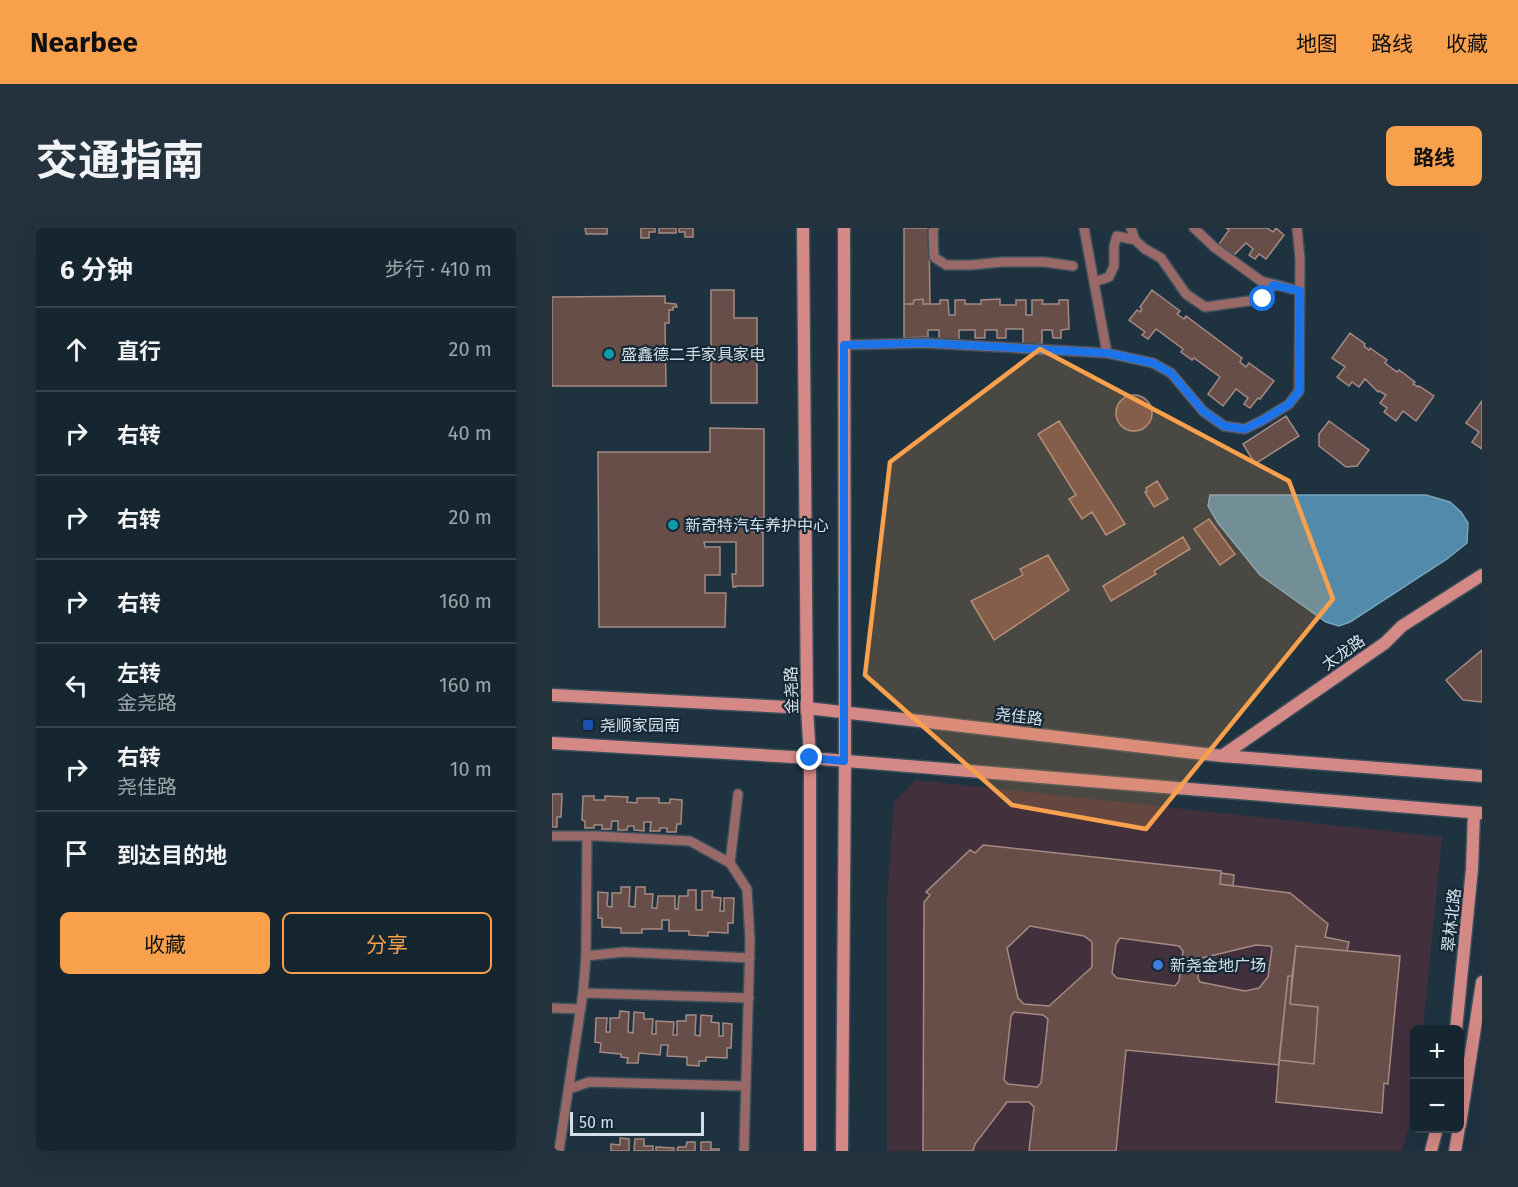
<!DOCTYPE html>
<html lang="zh">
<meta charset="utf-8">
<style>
:root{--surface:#162630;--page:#23323c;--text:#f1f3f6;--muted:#9ea5ab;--line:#35434c;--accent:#f9a04d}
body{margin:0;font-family:"Fira Sans","Noto Sans SC",sans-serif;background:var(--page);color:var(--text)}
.controls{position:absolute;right:18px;bottom:18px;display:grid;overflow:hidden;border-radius:9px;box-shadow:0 6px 24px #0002}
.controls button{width:54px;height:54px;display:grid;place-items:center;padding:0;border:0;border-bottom:2px solid var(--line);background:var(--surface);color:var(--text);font:30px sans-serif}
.scale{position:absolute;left:18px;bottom:15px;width:134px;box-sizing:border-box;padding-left:6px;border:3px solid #d4e0e9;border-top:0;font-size:16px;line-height:21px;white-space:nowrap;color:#d4e0e9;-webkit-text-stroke:4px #152835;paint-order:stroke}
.stop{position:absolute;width:18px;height:18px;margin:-14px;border:4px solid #1a73e8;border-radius:50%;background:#fff}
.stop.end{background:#1a73e8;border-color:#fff;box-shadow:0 2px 6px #0008}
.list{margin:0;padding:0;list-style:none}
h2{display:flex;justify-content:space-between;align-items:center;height:78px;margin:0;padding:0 24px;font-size:26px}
h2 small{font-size:20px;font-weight:400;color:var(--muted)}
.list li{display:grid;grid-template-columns:39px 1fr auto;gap:18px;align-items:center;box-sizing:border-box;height:84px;padding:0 24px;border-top:2px solid var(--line)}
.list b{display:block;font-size:22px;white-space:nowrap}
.list p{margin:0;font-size:20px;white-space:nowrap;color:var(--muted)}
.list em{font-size:20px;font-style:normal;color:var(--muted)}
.actions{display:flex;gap:12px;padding:18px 24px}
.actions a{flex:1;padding:14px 0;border:2px solid var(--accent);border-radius:9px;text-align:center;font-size:21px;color:var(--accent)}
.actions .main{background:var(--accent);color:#111}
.icon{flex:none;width:33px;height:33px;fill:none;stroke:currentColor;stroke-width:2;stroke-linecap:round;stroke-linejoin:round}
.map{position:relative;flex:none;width:930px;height:923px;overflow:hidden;border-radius:9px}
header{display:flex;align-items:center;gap:36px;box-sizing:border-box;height:84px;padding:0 30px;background:var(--accent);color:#111}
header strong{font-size:28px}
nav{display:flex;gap:33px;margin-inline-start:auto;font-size:21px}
.intro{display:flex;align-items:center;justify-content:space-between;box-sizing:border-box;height:144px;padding:0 36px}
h1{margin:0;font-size:42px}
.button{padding:15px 27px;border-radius:9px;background:var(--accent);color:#111;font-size:21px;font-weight:700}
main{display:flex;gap:36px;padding:0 36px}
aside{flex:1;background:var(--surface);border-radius:9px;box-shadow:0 6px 24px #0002}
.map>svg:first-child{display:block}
</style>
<header>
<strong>Nearbee</strong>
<nav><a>地图</a><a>路线</a><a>收藏</a></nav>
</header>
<div class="intro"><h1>交通指南</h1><a class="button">路线</a></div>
<main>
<aside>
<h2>6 分钟<small>步行 · 410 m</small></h2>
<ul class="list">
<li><svg class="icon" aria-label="ahead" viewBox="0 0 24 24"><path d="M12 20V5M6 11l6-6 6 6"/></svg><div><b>直行</b></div><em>20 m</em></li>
<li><svg class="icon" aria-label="right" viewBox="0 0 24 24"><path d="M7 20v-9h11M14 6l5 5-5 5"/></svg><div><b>右转</b></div><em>40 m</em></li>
<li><svg class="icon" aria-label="right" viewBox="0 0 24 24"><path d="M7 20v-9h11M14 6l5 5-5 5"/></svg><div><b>右转</b></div><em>20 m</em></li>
<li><svg class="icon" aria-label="right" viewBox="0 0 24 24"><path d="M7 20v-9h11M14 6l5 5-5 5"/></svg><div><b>右转</b></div><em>160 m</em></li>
<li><svg class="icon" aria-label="left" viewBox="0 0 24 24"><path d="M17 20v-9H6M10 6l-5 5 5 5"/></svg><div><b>左转</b><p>金尧路</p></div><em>160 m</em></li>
<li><svg class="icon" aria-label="right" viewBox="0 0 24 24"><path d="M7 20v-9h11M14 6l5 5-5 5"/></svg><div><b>右转</b><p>尧佳路</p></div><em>10 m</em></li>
<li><svg class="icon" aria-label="arrive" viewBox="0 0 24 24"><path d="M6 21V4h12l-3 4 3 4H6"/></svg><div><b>到达目的地</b></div></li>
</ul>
<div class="actions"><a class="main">收藏</a><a>分享</a></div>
</aside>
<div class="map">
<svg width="930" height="923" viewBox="0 0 930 923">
<rect width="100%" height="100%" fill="#1e3240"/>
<!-- commercial -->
<path fill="#42313c" d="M364,552L890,609L871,801L862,802V879L850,923H335V673L342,574Z"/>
<!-- water -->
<path fill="#518aab" stroke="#78a4be" stroke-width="1.5" d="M658,267H874L898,274L909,284L916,295L915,315L895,331L798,394L787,398L774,394L708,347L666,295L656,278Z"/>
<!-- building -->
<path fill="#684e49" stroke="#a58983" stroke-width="1.5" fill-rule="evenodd" d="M33,0H55V6H34Z
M89,0H103V4H97V10H89Z
M107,0H124V5H107Z
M127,0H141V9H133V4H127Z
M352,0H377L378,76H371V71L362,72L361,76H352Z
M674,0H715L721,4L724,0L732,7L714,31L707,26L703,31L697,27L701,21L694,15L682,27L667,16L677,2Z
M159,62H182V90H205V175H159Z
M600,62L628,83L625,86L632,91L634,88L690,130L688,134L694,139L697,135L722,153L708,171L706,170L698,180L692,176L696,170L684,161L671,178L656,166L668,149L642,130L640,132L629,124L631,121L604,101L596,111L590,107L593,104L577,92L585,82L588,84L590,81L588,79Z
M113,68V75L124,76L125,79H121V82H117V95H113L114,158H0V69Z
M371,71V76H388V72H396L397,87H403V72H413V76H429V72L448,71V77H464V72H474V87H480V72H491L490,76H507V72H516L517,101L509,102V110H501L500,102H490V116H471V101H454V110H445V102H433V110H423V102H407V112H387V102H376V109L352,110V76H361L362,72Z
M798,105L813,116L812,118L817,122L818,120L835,132L833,135L845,144L847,142L863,154L861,156L866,159L867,158L882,168L864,193L851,183L844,193L832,184L835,180L828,175L834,167L827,163L826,164L813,151L807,159L800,154L797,158L785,149L793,139L780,130Z
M564 185a18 18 0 1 1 36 0a18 18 0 1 1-36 0Z
M930,173V221L920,214L927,204L914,195Z
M734,188L747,208L703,236L691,216Z
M507,193L573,296L554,307L540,284L530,291L517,271L524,267L486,206Z
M777,193L817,222L805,238L794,239L767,218V206Z
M158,200L212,201V290H196V303L211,304V358H184V359H181L180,346H184V314H152L153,319H168V347H153V365H174L173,399H47L46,224H158Z
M605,253L616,271L602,279L593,264L595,263L594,260Z
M657,291L683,326L668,337L642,301Z
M631,309L638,321L602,343L604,346L559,373L551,358Z
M496,327L517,362L442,412L419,373L471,347L468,341Z
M930,422V474L911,472L894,452Z
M0,566H10L9,589H5V599H0Z
M31,568H42V572H53V568L76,569L75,574L85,575V570H107V575H118V571L130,572L129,596H125L124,604H115V600H108V603H98L99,594H92V603L82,602V598H76L75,602H66V593H60L59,601H50V597H42V600H33V593L30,592Z
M431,617L669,643L668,656L738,665L776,696L773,709L797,714L795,723L744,718L740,748H736L727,837L574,822L564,923H477L482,879L477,874H455L423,916L421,923H371L372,674L378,667L374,664L418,622L423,625ZM478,698L532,708L540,714V739L497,778L472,776L466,770L455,720ZM568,710L627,718L631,723L627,753L623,758L565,750L560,745L564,716ZM704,717L718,718L720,720L716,749L707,760L693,763L648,754L646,750L647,733L650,730ZM462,784L491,787L496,791L489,855L485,859L456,856L452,852L459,788Z
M669,645L682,647L681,658L668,656Z
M69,659H78L77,678L83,679L84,659H93V666H101L100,680H105L106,668H123V681H126L127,668H136V662H144V682H150V663H161L160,669L169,670L168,683H172V670H182L181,695H176V705L156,704V708L137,707V703H117V692H110V701H90V705H69V700L50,699V690H46V664L56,665L55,678L60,679V665H69Z
M744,718L848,728L836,856L832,855L830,885L724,874L727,832L762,836L766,779L738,776Z
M736,748H740L738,776L766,779L762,836L727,832Z
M68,783L77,784L76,804L81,805L82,784L92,785V791H101L100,806H104V793L122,794L121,807H125V793H134V787H144L143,807L148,808L149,787L160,788L159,794L167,795V808H171V795L180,796L179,820H175V830L154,829V833H147V838L135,837V829L115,828L116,817H109L108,827L87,825L86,835H75L76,830L69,829V826L48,824L49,815L43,814L44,790H55L54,804H58V790H67Z
M68,910L77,911V923H59V916L68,917Z
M83,911H92V918H101V923H82Z
M135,914H143V923H125L126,919H134Z
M149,914H159V921H167V923H149Z
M104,919L122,920V923H104Z"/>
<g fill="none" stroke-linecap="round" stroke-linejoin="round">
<!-- lane casing -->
<g stroke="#3b4e5b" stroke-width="12">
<path id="lane" d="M382,0L381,3L382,29L394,37H419L450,34H493L521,38
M532,0L555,125
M642,0L662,19L709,53L748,63
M583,12L593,21L609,30L634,66L653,79L711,71L721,57
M542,54L557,49L562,38V18L565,8L583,12L579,0
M292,117L373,115L555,125L601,135L619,145L651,183L672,198L693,201L711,192L737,176L747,163L748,31L745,0
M0,608H45L138,613L178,635L195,661L198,712L192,923
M178,635L186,566
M34,728L72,724L198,730
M31,765L197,770
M0,780L29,781
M17,861L37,854L194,858
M7,923L31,765L34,728L35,608"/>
</g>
<!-- secondary casing -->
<g stroke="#3b4e5b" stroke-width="15">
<path id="secondary" d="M251,0L255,480L258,530V923
M0,467L255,480L670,528L930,548
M0,515L258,530L930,585
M670,528L833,415L850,398L930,347
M904,802L920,641L922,585
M908,897L930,754
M290,923L293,533L292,0
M879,923L885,900
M903,923L907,900"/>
</g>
<!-- lane -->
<use href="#lane" stroke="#996967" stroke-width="9"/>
<!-- secondary -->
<use href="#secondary" stroke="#d58986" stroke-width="12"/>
</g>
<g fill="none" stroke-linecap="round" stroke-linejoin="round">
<!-- route -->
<path stroke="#1a73e8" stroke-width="8" d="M258,530L292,533V117L373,115L555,125L601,135L619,145L651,183L672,198L693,201L711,192L737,176L747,163L748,63L721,57L711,71"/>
</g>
<!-- marked area -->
<path fill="#f9a04d" fill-opacity="0.2" stroke="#f9a04d" stroke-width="4.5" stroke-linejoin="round" d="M488,121L737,253L781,371L594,601L460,577L313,447L338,234Z"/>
<!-- markers -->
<g fill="#0f9aa8" stroke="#152835" stroke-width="2">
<circle cx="57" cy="126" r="6"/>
<circle cx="121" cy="297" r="6"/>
</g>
<rect fill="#1a4fb4" stroke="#152835" stroke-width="2" x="30" y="491" width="12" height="12" rx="3"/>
<circle fill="#3f7fe0" stroke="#152835" stroke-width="2" cx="606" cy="737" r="6"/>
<g text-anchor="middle" stroke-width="4.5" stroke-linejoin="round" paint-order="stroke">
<!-- poi labels -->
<g font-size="16" fill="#d4e0e9" stroke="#152835" text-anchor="start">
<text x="69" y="132">盛鑫德二手家具家电</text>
<text x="133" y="303">新奇特汽车养护中心</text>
<text x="48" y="503">尧顺家园南</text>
<text x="618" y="743">新尧金地广场</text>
</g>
<!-- street labels -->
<g font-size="16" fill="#d4e0e9" stroke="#152835">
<text transform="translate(791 424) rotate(-35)" y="6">太龙路</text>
<text transform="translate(239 462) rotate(-91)" y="6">金尧路</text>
<text transform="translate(467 488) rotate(7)" y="6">尧佳路</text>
<text transform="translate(899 692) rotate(-84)" y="6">翠林北路</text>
</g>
</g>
</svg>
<div class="controls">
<button>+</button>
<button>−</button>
</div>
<div class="scale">50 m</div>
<div class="stop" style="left:711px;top:71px"></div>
<div class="stop end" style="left:258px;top:530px"></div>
</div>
</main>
